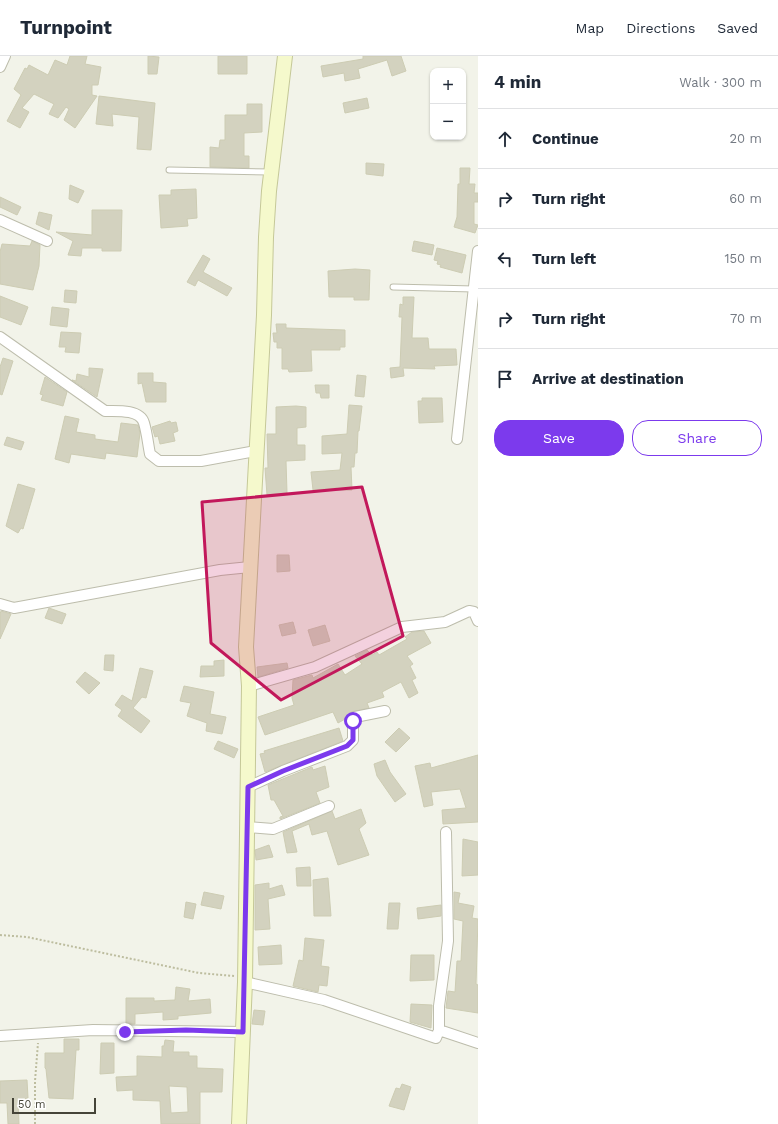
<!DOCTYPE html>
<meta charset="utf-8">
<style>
:root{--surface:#fff;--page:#f2f2f3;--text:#1f2937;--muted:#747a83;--line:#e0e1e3;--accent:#7c3aed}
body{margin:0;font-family:"Work Sans",sans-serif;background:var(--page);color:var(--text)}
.controls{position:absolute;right:12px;top:12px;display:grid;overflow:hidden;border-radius:8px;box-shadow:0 1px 3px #0004}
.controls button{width:36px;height:36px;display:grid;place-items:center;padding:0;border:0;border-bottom:1px solid var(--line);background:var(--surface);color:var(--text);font:20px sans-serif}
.scale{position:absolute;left:12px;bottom:10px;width:84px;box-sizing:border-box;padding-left:4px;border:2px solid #454438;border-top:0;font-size:11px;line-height:14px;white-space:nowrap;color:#454438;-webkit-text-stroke:3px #fff;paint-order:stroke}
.stop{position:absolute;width:12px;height:12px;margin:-9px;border:3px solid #7c3aed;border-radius:50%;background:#fff}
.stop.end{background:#7c3aed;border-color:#fff;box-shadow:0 1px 4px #0008}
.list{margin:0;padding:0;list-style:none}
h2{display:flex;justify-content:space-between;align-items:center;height:52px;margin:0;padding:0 16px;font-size:17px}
h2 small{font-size:13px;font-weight:400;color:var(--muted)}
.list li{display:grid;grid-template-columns:26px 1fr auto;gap:12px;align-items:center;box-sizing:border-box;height:60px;padding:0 16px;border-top:1px solid var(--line)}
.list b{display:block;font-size:15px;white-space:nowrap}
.list em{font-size:13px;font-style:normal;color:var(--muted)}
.actions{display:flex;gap:8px;padding:12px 16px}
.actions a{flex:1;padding:9px 0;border:1px solid var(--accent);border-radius:16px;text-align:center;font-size:14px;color:var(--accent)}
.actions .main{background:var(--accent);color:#fff}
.icon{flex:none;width:22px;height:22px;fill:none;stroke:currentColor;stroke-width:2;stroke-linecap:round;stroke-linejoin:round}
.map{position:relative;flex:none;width:478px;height:1068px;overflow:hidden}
header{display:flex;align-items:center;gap:24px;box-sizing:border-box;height:56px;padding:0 20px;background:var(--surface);border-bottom:1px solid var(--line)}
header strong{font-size:19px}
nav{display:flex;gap:22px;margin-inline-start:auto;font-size:14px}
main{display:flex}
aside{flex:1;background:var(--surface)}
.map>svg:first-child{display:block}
</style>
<header>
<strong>Turnpoint</strong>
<nav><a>Map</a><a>Directions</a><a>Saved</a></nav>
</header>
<main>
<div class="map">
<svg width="478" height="1068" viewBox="0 0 478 1068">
<rect width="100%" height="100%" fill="#f2f3e9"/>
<!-- building -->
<path fill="#d3d2bf" stroke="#cdccb3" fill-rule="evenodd" d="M70,0H87L85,8L101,11L98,29H92V39L97,40L75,72L64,64L69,53L66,51L58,62L49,58L54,48L34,38L22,52L29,56L20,72L7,65L21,39L14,33L25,12L27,13L29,9L48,19L55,4L67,9Z
M148,0L159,1L157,18H148Z
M218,0H247V18H218Z
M363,0H401L406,15L392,20L387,4L358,13L360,22L345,25L344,17L323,21L321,10L363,3Z
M99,40L155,47L151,94L137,93L139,61L112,58L113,70L96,68Z
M367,42L369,52L345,57L343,47Z
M247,48H262V76L244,77V100H249V112L210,111V91L219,92L220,84H225V59H247Z
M366,107L384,108L383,120L366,118Z
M460,112H470L469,128H475L474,137H478V146H474V168L478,169L475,177L454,171L457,161L458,128H460Z
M70,129L84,135L78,147L69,143Z
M196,133L197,162L187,163L188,170L161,172L159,139H171V134Z
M0,141L21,151L17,159L0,151Z
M92,154H122L121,195H102V192H82L81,200L68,199L73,185L56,176L92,179Z
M39,156L52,159L49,174L36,168Z
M32,185L40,189L39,210L33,234L0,228V196L2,188L30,190Z
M414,185L434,189L432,199L412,195Z
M437,192L466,199L462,217L440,211L441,209L437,208L438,205L434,204Z
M203,199L210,203L203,216L232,232L227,240L198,224L195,230L187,226Z
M355,213L370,214L369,244H354V241H329L328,215Z
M65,234L77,235L76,247L64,246Z
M0,240L28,251L21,269L0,261Z
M403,241H414L412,282H428L429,293H456L457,309L434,310L435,313L403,312L404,320L391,322L390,312L400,311L402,261H399L400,248L403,249Z
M52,251L69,253L67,271L50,269Z
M276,268H286V272L345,274V291H340V294H311L312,315L289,316L288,313H282V292H277V286H274L273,277H277Z
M61,276L81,277L79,297L65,296L66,291H59Z
M3,302L13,305L2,339L0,338V311Z
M89,312L103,313L97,341L72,324L76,325L77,318L89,321Z
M138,317H153V326L166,327V346H146L142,327L138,328Z
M357,319L366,320L364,341L355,340Z
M45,321L67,336L63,350L41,344L43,339L40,338Z
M315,329H329V342H321L320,337H316Z
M422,342H442L443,366L419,367L418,345H422Z
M349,349L362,350L359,375H358L357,397H355L354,411H351L352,434H337V432L313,434L311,416L340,414L342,397L322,398V380L347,378Z
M296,350L306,351V371L297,372V389H305V404L286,405L287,437L267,439L265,412H268L267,378H276V351Z
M65,360L79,363L76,376L95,379V383L118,386L121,367L138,369L140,377L137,401L106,397L105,403L71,398L69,407L55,403Z
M170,365L171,367L176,366L178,375L173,377L175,385L160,388L158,380L155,381L152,371Z
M7,381L24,386L21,394L4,389Z
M18,428L35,433L23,473L21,472L18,477L6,470Z
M277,499H289L290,515L277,516Z
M49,552L66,558L62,568L45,562Z
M1,555L11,558L0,583V558Z
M293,566L296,577L282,580L279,569Z
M325,569L330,585L313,590L308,574Z
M424,575L431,587L407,600L413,608L410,610L416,622L412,624L418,637L409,642L401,626L382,636L384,641L367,647L369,652L351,656L347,662L338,667L333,656L265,679L258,661L294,649L292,642L293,624L312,619L313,622L338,608L345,619L362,608L355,600L367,594L372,599L377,596L379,599L407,583L405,581L412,576Z
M105,599H114L113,615L104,614Z
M224,604V620L200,621L201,610H214V605Z
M287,607L288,612L258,621L257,611Z
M140,612L153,615L146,642L142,641L133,652L150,665L141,677L118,660L122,654L115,649L122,639L132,645Z
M85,616L100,627L89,638L76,626Z
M184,630L214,636L210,658L226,661L222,678L206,675L207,667L187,660L191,647L180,645Z
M339,672L343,685L265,716L260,698L265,697L264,695Z
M399,672L410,682L396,696L385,686Z
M218,685L238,693L234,702L214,693Z
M478,699V766L443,768L442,754L466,752L460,733L431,736L433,749L424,751L415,710L430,707L431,712Z
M385,704L390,716L406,738L395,746L377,720L374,708Z
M325,710L329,731L316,736L320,747L280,763V761L283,760L274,744H271L268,729L312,711L313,714Z
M361,753L366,767L359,773L369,799L338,809L327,775L312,779L309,768L292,775L297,796L287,797L283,776L332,755L335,763Z
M463,783L478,786V819L462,820Z
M269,789L273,801L256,804L255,794Z
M310,811L311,830H297L296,812Z
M328,822L331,860H314L313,824Z
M269,827V833L282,829L285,839L268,843L270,873L255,874V829Z
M204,836L224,840L221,853L201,849Z
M454,836L460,837L458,847L474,850L472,862L478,863L476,928L478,929V957L446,952L448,935L455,936L457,905H461L463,865L454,863Z
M186,846L196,848L193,863L184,861Z
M389,847H400L398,873H387Z
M441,849V860L418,863L417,852Z
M305,882L324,884L321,910L329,911L327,930L319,929L318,936L293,930L299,904L303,905Z
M281,889L282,908L259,909L258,891Z
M411,899H434V924L410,925Z
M176,931L190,933L188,945L210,943L211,957L178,960V963L163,964V956L135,958V968H126V942H154V945L175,944Z
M411,948L432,949L431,972L410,966Z
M254,954L265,955L263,969L252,968Z
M64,983H79V994H76L73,1043L49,1042L46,1013L45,1012V997H64Z
M165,984L174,985L173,996H189V1000H197V1012L223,1013L222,1036H200V1068H161L160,1045L133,1044V1034L117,1035L116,1021L137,1020V1000L162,1001V990H164ZM169,1030L187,1031L188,1056L171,1057Z
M101,987H114V1017L100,1018Z
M27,1024L28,1042L18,1044L19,1068H8L7,1047H0V1025Z
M402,1028L411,1031L404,1054L389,1050L396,1032L400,1033Z"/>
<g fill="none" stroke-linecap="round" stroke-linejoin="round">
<!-- lane casing -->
<g stroke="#bdbdac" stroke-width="7">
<path id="lane" d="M169,114L271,116
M393,231L474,233"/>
</g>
<!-- street casing -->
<g stroke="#bdbdac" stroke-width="12">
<path id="street" d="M0,11L5,0
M0,164L47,185
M0,281L105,355C116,355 140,353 144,367C147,377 148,388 150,398L159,405H201L256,395
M457,383L478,195
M0,548L14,552L220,514L250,511
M249,630L315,611L402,571L445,566L469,555L474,556L478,565
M248,731L283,715L347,690L353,684V665L355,661L385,655
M247,771L273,773L329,750
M245,926L324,944L436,982L439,974L478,987
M439,974V950L448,885L446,776
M0,980L93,974L243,976"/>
</g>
<!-- secondary casing -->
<g stroke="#c5c898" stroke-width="16">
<path id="secondary" d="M239,1068L245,926L249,630L246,591L264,259L266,181L269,135L285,0"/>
</g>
<!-- path -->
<path stroke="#bdbd9f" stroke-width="2" stroke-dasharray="2 2" stroke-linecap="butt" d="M0,879L27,881L199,917L234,920
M35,1068V1025L38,987"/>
<!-- lane -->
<use href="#lane" stroke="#fff" stroke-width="5"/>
<!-- street -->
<use href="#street" stroke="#fff" stroke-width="10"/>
<!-- secondary -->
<use href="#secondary" stroke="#f5f9cc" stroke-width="14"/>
</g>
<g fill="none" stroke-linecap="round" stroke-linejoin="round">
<!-- route -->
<path stroke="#7c3aed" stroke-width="5" d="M125,976L186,974L243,976L248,731L283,715L347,690L353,684V665"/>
</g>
<!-- marked area -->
<path fill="#c2185b" fill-opacity="0.2" stroke="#c2185b" stroke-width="3" stroke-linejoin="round" d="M362,431L403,580L281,644L211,587L202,446Z"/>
</svg>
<div class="controls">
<button>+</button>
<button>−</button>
</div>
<div class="scale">50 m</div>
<div class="stop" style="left:353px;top:665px"></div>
<div class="stop end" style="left:125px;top:976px"></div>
</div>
<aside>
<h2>4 min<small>Walk · 300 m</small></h2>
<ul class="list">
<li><svg class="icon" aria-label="ahead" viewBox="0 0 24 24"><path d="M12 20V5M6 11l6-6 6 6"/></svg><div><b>Continue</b></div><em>20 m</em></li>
<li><svg class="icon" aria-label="right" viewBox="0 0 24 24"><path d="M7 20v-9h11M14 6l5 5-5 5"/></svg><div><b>Turn right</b></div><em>60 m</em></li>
<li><svg class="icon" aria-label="left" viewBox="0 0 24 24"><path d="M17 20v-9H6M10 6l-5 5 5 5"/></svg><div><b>Turn left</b></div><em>150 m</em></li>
<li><svg class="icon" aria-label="right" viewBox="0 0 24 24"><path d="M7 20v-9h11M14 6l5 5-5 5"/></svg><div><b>Turn right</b></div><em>70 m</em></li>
<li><svg class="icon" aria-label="arrive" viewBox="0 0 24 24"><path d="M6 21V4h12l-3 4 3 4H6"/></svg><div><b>Arrive at destination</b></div></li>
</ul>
<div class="actions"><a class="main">Save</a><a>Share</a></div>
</aside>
</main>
